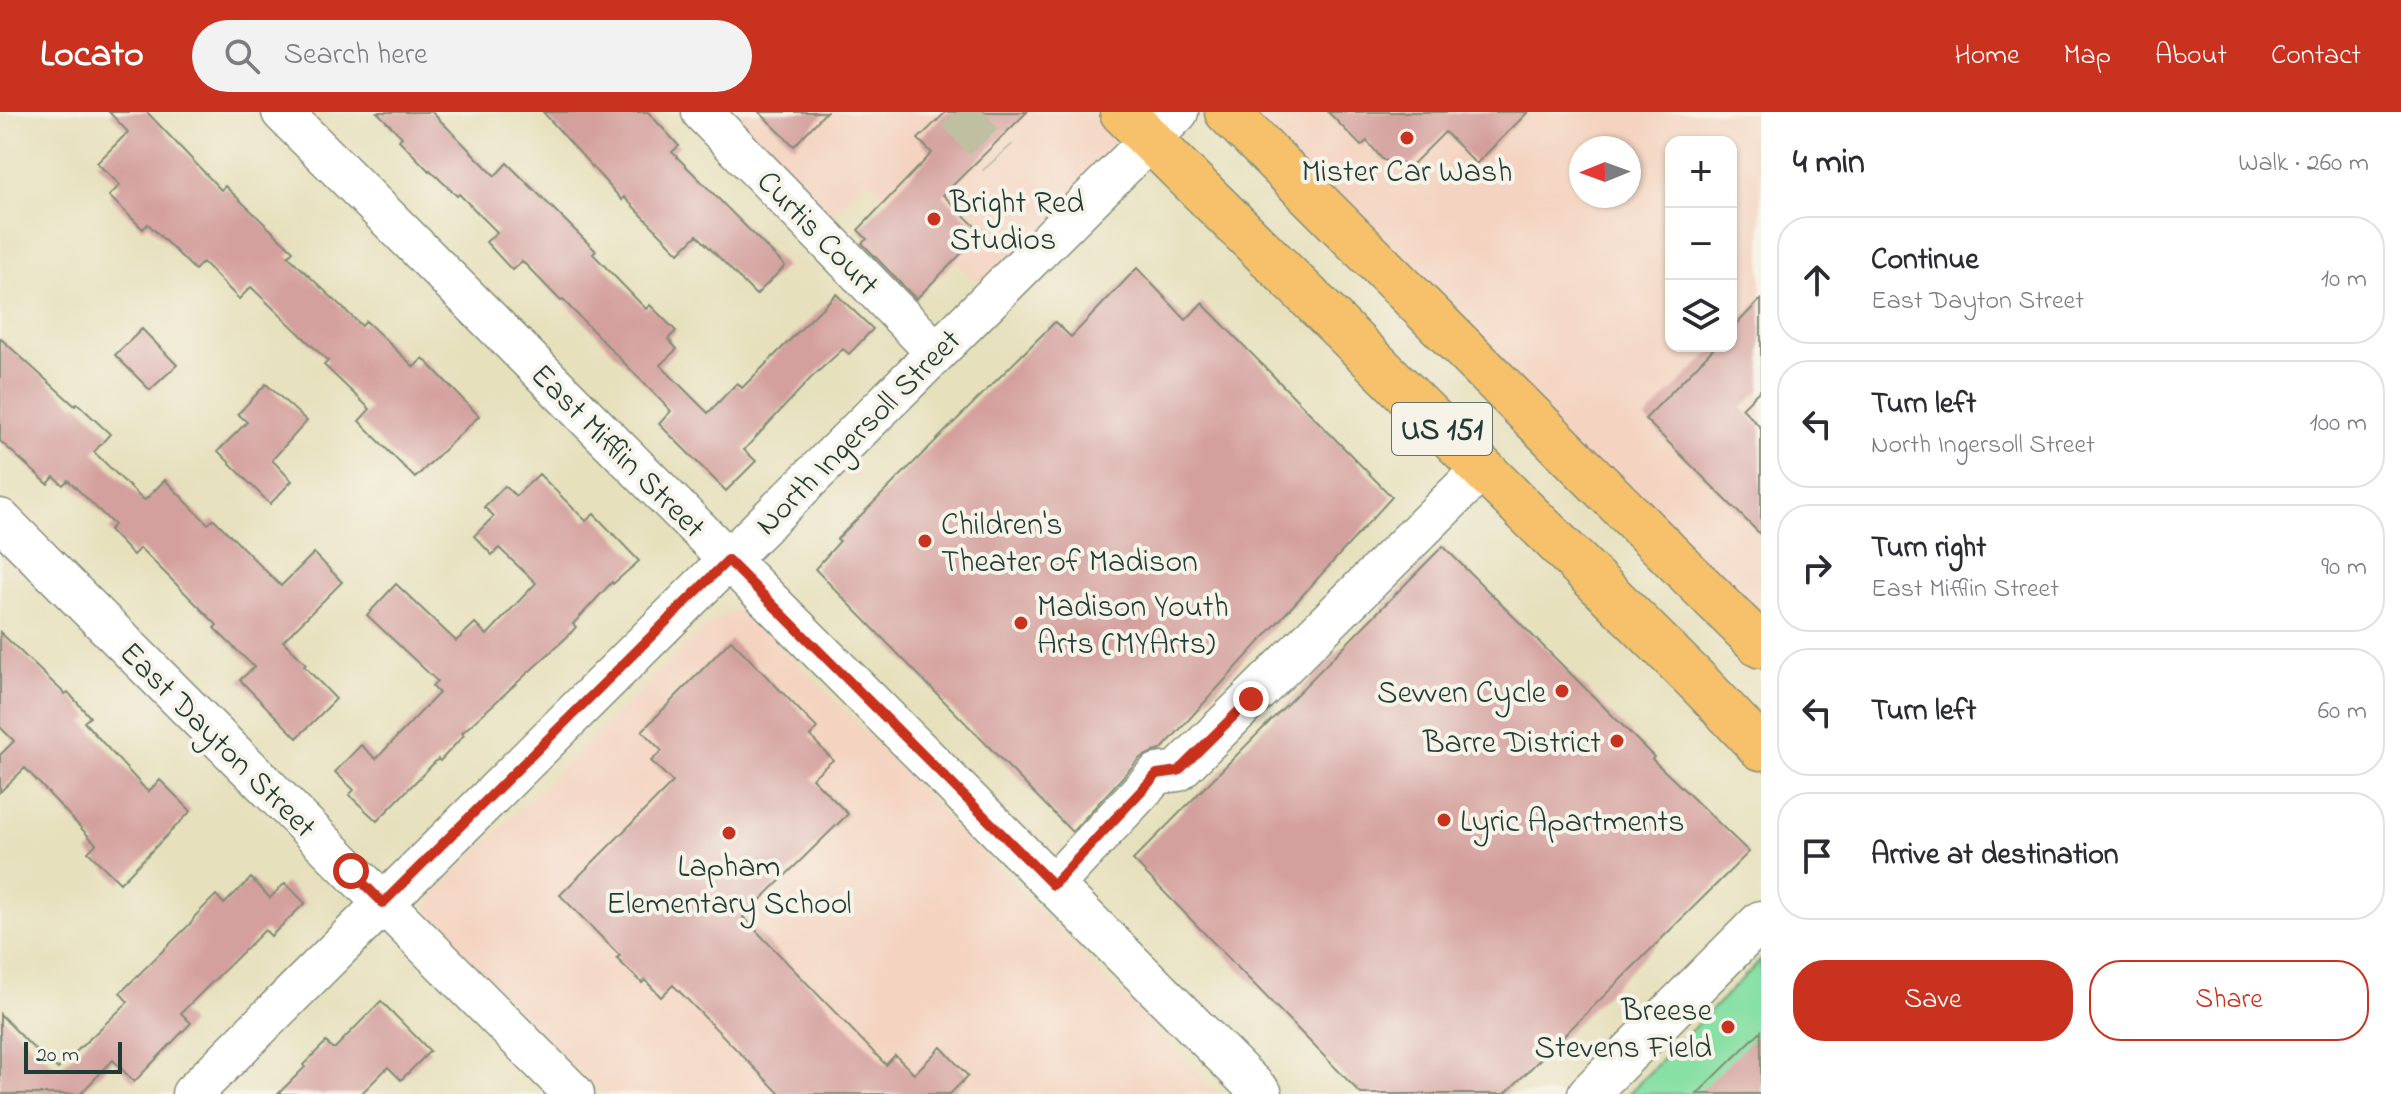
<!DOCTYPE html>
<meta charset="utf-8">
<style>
:root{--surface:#fff;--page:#f2f2f3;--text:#2b2b33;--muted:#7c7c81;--line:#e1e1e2;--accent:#c8321e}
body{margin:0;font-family:"Indie Flower",sans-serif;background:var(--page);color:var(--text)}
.controls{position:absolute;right:24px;top:24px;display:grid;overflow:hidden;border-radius:16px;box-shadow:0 2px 6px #0004}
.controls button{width:72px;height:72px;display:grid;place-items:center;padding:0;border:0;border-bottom:2px solid var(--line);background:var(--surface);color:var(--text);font:40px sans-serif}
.compass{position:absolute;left:1569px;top:24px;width:72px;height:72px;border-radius:50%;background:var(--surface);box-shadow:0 2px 6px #0004;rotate:269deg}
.scale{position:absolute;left:24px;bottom:20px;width:98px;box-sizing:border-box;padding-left:8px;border:4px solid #1f3d34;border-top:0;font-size:22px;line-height:28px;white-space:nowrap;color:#1f3d34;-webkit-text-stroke:6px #f7f3e8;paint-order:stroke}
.stop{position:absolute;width:24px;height:24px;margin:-18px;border:6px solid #c8321e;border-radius:50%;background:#fff}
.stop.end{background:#c8321e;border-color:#fff;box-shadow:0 2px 8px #0008}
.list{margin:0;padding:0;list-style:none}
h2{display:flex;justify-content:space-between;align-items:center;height:104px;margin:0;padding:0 32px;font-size:34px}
h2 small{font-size:26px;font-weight:400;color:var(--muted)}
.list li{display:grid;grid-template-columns:52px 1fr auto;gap:24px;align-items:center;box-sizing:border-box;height:128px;margin:0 16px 16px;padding:0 16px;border:2px solid var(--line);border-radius:32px}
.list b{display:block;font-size:30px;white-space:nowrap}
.list p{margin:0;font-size:26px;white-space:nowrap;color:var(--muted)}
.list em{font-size:26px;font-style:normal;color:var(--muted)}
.actions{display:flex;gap:16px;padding:24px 32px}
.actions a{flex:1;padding:18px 0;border:2px solid var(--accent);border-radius:32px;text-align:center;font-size:28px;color:var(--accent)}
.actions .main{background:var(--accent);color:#fff}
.icon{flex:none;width:44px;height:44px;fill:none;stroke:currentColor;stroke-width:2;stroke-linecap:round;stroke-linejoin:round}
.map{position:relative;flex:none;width:1761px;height:982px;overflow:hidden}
header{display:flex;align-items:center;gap:48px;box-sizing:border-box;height:112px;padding:0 40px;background:var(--accent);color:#fff}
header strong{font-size:38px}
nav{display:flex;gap:44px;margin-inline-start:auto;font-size:28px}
.search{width:560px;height:72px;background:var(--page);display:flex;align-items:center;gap:20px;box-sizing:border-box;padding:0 28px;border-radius:44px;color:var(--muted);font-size:30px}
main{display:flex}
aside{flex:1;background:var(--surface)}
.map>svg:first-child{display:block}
</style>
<header>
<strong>Locato</strong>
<div class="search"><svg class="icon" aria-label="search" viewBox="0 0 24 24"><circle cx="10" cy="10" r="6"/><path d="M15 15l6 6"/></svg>Search here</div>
<nav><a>Home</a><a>Map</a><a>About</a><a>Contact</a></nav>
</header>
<main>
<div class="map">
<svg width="1761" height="982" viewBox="0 0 1761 982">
<rect width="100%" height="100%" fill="#f7f3e8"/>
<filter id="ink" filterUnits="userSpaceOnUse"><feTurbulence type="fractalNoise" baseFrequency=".0125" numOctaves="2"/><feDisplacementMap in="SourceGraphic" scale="16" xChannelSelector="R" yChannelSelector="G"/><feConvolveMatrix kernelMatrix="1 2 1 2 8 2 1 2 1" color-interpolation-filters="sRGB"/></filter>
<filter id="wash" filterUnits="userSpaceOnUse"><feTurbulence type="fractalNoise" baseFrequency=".006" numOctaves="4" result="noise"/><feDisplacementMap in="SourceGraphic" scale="32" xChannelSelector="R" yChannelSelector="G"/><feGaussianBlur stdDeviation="1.8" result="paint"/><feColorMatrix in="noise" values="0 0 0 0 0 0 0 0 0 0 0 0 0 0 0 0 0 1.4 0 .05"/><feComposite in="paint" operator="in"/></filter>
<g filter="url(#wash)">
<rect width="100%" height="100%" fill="#e7e0bd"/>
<!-- built -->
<path fill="#f4d3c0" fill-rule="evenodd" d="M702,0H1121L1149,28L992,185L868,66L817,118Z
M1227,0H1761V534ZM1671,30H1731V234H1671ZM1581,36H1629V84H1581Z
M741,498L748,500L1218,982H602L453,832L431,806L428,799L432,784L703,517L730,500Z"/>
<!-- green -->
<path fill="#89e0a5" stroke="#548e6c" stroke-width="2" d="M1761,848V982H1628Z"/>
<g id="blocks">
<!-- building -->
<path fill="#d4a09e" d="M109,0H147L221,78L225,74L293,139L288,144L362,214L366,209L414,255L423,246L479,304L415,366L359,309L370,297L324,253L328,249L251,175L239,187L203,150L195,158L148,112L143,117L109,84L120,73L97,51L128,20Z
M377,0H432L495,64L507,51L596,139L593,142L646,197L650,193L676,219L668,227L677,237L660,253L708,301L737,271L742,276L836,182L873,217L849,242L843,237L811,266L744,338L756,349L726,379L659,312L671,299L563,188L561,189L522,149L512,158L486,130L497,120L459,82L457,84L430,58L429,59L399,28L402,25Z
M543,0H648L679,34L672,40L785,154L756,183L697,123L679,141L624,85L622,88Z
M759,0H826L794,34Z
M946,0H1027L943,83L982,121L916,187L862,131L867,127L858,118L932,41L918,27Z
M1328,0H1528L1476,52L1445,20L1413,52L1383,48L1367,29L1361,34Z
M1137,156L1186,208L1202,191L1392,385L1161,638L1153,640L1140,646L1072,720L815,457L840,429L837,427L1055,210L1071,225Z
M1761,187V277L1742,296L1761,316V423L1645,307L1716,234H1731V218Z
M142,217L177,253L150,278L115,243Z
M0,226L75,294L77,291L110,322L94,340L141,386L145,388L165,368L208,412L214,407L281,474L314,441L342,470L283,529L306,552L304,554L336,587L297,626L240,568L254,555L214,516L217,513L140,436L133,443L109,418L114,413L68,368L63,373L54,365L48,372L0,329Z
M266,272L307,309L272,348L292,369L270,392L218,339L247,310L238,302Z
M539,362L586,409L594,402L639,449L613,472L612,470L573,512L576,515L567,525L462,621L464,623L440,649L438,647L377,709L349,683L354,678L335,660L361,633L376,647L439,581L432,574L437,569L367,503L396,472L456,529L475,511L487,523L536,471L499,436L492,443L474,424L494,404L484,395L505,374L516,384Z
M1443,434L1654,645L1652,647L1749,740L1505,982H1361L1133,748Z
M0,520L65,582L68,580L90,605L84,610L148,680L160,668L191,699L120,771L88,740L96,732L25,656L0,680V643L14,629L0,615Z
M731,528L817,616L810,624L833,648L812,666L848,702L743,805L886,953L895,943L914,962L941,935L968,964L950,982H780L673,873L661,885L645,868L642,871L616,846L620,844L560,783L673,670L651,649L662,639L642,619Z
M251,766L270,786L285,771L305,791L271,824L265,818L181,901L191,911L134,970L113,948L82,980L84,982H0V902L42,945L43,943L58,957L128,890L120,881L192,810L195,804L216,783L224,792Z
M381,889L430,939L401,968L388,955L361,982H278L305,955L303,953L326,930L332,936H335Z
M1761,919V982H1697Z"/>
</g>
</g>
<g filter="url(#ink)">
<use href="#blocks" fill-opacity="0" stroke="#838e78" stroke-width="2"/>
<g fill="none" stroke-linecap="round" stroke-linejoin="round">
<!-- minor-tunnel -->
<path stroke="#bfbfa2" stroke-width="40" stroke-dasharray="40 20" stroke-linecap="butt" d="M957,0L998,46"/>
<!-- minor casing -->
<g stroke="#838e78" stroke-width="43">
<path id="minor" d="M282,0L1262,982
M702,0L936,240
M0,407L574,982
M1053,773L1157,662L1178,659L1482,357
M192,982L1178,0
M1588,982L1761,809"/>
</g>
<!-- major casing -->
<g stroke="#838e78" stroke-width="47">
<path id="major" d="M1122,0L1698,570L1761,636
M1227,0L1761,534"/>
</g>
<!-- minor -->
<use href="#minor" stroke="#fff" stroke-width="40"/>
<!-- major -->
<use href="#major" stroke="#f6c16b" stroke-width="44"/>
</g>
</g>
<g fill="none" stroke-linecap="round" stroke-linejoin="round" filter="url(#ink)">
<!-- route -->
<path stroke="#c8321e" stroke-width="10" d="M351,759L383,791L728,448L1053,773L1157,662L1178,659L1251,587"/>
</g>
<!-- markers -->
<g fill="#c8321e" stroke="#f7f3e8" stroke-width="3">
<circle cx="1407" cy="26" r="8"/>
<circle cx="934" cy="107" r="8"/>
<circle cx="925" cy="429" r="8"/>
<circle cx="1021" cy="511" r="8"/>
<circle cx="1562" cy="579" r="8"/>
<circle cx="1617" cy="629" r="8"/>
<circle cx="1444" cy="708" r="8"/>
<circle cx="729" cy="721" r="8"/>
<circle cx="1728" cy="915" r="8"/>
</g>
<g text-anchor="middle" stroke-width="8" stroke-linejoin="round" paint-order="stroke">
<!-- shield labels -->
<rect fill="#f7f3e8" stroke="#60746a" stroke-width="2" x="1392" y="291" width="100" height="52" rx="6"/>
<g font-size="30" font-weight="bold" fill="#1f3d34">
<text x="1442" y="327">US 151</text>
</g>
<!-- poi labels -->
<g font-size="32" fill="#1f3d34" stroke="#f7f3e8" text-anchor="start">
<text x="1407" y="69" text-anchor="middle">Mister Car Wash</text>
<text x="950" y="100">Bright Red<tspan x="950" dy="37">Studios</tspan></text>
<text x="941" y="422">Children's<tspan x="941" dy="37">Theater of Madison</tspan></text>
<text x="1037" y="504">Madison Youth<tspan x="1037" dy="37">Arts (MYArts)</tspan></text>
<text x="1546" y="590" text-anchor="end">Sevven Cycle</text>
<text x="1601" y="640" text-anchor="end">Barre District</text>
<text x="1460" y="719">Lyric Apartments</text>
<text x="729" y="764" text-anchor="middle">Lapham<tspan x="729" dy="37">Elementary School</tspan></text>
<text x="1712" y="908" text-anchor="end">Breese<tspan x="1712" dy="37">Stevens Field</tspan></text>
</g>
<!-- street labels -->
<g font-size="32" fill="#1f3d34" stroke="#f7f3e8">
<text transform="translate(819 120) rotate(46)" y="11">Curtis Court</text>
<text transform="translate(857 319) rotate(-45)" y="11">North Ingersoll Street</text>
<text transform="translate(619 338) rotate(45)" y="11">East Mifflin Street</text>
<text transform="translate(219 627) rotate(45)" y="11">East Dayton Street</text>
</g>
</g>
</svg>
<div class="controls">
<button>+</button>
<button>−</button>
<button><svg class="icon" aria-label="layers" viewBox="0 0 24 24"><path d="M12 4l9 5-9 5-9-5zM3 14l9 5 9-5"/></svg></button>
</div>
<svg class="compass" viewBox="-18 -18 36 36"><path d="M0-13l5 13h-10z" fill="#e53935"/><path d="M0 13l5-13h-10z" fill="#7c7c81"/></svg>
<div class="scale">20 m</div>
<div class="stop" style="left:351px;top:759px"></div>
<div class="stop end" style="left:1251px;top:587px"></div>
</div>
<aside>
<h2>4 min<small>Walk · 260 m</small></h2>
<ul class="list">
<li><svg class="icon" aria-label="ahead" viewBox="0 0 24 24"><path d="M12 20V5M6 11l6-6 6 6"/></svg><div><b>Continue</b><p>East Dayton Street</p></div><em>10 m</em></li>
<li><svg class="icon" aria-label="left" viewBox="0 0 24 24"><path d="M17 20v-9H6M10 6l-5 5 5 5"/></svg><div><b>Turn left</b><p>North Ingersoll Street</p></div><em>100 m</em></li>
<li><svg class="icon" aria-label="right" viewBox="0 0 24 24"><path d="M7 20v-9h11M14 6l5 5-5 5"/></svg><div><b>Turn right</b><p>East Mifflin Street</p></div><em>90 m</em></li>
<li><svg class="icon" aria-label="left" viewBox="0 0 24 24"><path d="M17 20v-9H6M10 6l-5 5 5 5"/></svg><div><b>Turn left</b></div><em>60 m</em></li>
<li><svg class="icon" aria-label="arrive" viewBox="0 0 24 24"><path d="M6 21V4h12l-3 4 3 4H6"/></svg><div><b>Arrive at destination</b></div></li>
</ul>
<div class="actions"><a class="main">Save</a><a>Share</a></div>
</aside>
</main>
